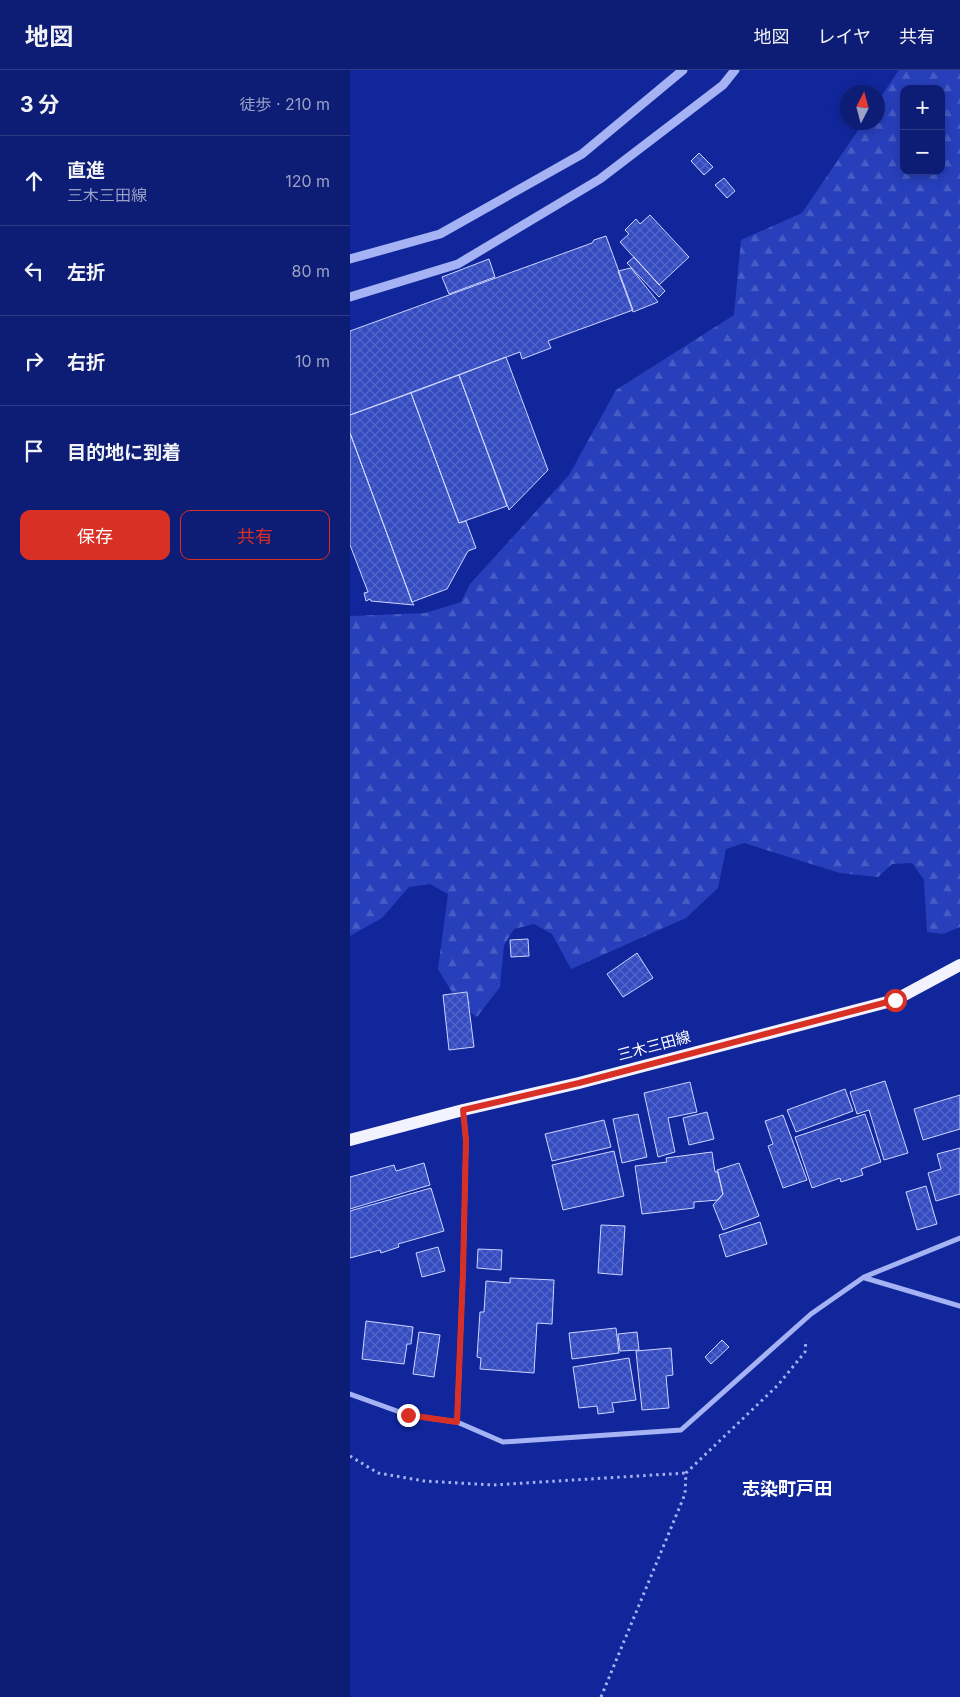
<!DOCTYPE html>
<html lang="ja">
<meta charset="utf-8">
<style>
:root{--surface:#0d1c74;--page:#1b297c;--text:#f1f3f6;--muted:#9aa1c5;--line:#2d3a86;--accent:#d93025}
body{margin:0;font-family:Inter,"Noto Sans JP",sans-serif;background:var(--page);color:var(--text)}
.controls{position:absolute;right:15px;top:15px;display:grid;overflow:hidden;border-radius:10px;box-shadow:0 2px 12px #0003}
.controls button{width:45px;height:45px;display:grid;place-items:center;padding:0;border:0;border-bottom:1px solid var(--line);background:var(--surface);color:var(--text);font:25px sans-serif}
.compass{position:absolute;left:490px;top:15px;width:45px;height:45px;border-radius:50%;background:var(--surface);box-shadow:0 2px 12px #0003;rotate:6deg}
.stop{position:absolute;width:15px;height:15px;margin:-11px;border:4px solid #d93025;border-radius:50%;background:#fff}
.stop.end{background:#d93025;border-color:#fff;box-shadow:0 1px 5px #0008}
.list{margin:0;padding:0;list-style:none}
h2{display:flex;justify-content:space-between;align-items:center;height:65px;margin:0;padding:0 20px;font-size:21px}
h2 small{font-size:16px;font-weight:400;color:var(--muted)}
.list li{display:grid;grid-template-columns:32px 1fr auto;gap:15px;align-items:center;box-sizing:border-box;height:90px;padding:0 20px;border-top:1px solid var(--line)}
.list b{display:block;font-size:19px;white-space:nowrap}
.list p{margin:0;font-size:16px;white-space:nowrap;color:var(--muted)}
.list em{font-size:16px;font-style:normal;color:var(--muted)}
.actions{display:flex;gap:10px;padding:15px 20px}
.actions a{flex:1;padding:11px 0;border:1px solid var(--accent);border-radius:10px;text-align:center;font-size:18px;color:var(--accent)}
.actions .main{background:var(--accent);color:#fff}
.icon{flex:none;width:28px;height:28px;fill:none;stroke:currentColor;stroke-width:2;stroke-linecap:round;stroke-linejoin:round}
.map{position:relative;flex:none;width:610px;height:1627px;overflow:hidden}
header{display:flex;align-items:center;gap:30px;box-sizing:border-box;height:70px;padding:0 25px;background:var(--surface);border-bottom:1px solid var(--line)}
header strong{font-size:24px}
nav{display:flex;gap:28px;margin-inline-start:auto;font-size:18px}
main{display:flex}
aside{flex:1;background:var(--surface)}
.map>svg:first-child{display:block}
</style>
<header>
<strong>地図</strong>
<nav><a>地図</a><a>レイヤ</a><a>共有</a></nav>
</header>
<main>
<aside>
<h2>3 分<small>徒歩 · 210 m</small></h2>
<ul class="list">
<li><svg class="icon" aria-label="ahead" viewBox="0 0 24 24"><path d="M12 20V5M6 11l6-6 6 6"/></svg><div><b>直進</b><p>三木三田線</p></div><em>120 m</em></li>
<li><svg class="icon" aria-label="left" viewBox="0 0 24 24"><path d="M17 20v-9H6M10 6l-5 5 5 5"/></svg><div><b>左折</b></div><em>80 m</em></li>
<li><svg class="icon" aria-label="right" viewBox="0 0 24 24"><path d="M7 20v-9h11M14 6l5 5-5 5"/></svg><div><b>右折</b></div><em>10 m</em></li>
<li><svg class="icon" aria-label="arrive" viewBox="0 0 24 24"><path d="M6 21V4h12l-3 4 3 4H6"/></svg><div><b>目的地に到着</b></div></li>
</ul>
<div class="actions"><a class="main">保存</a><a>共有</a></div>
</aside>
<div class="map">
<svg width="610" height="1627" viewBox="0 0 610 1627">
<defs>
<pattern id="forest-firs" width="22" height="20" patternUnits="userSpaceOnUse" patternTransform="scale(1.25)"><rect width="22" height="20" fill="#273fbb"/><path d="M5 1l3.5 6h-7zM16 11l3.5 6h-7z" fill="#475cc5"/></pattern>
<pattern id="building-cross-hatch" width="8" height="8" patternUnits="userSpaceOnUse" patternTransform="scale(1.25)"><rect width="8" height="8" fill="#354cc1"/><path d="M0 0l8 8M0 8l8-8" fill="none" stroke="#5367ca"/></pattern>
</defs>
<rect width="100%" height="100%" fill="#11269b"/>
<!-- forest -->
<path fill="url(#forest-firs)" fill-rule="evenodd" d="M549,0H610V857L593,864L577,862L574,810L562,793L542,794L528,807L490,803L394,773L376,779L368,818L336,848L221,899L202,864L184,854L164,859L154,875L150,917L127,947L109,934L88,899L98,824L80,814L59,817L32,848L0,866V546L75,543L111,532L120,514L219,405L266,320L384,245L391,170L452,143L513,53L528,52V31ZM554,19H591V101H554Z"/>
<!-- building -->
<path fill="url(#building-cross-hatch)" stroke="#cdd5fe" d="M349,83L363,97L354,105L341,91Z
M374,108L385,121L377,128L365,115Z
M300,145L339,187L309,215L270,172L279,164L275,160L286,149L290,154Z
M256,166L283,240L198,271L201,278L172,289L170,282L0,345V261L242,173L244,170Z
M284,187L315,221L309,227L277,193Z
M139,189L145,207L99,224L92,207Z
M281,198L308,232L283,242L268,201Z
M156,287L198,400L159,440L109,305Z
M109,305L157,436L109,453L61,323Z
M61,323L109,453L116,451L126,478L118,481L97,519L62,532L0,363V345Z
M0,363L62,532L64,535L21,531L20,529L16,531L14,523L18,522L0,475Z
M178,869L179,886L161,887L160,870Z
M287,883L303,908L273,927L257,904Z
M117,922L124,977L99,980L93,925Z
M535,1011L558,1083L534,1090L519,1040L507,1044L500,1022Z
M340,1012L347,1042L318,1048L325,1082L308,1087L294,1023Z
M495,1019L503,1041L446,1062L437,1040Z
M610,1025V1059L573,1070L564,1039Z
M357,1042L364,1069L339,1075L333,1048Z
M288,1044L297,1087L272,1093L263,1049Z
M515,1044L531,1092L511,1099L513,1105L491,1112L490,1108L462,1118L445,1067Z
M433,1045L457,1110L433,1118L418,1076L423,1074L415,1051Z
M254,1050L261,1077L202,1091L195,1064Z
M610,1078V1124L586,1131L578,1103L591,1099L587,1084Z
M264,1081L274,1126L213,1140L202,1095Z
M362,1082L365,1102H368L373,1124L368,1130L344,1132V1138L292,1144L285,1096L317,1092L316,1088Z
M74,1093L80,1115L0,1139V1107L44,1095L46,1101Z
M389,1093L409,1146L373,1160L363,1135L373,1124L367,1100Z
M576,1116L587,1154L567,1160L556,1122Z
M81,1118L94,1161L48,1174L49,1177L31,1183L30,1180L0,1188V1141Z
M410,1152L417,1174L376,1187L369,1165Z
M251,1155L275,1156L272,1205L248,1203Z
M88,1177L95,1201L72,1207L66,1183Z
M128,1179L152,1180L151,1200L127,1198Z
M160,1208L204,1210L202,1254L187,1253L184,1303L130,1299L131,1288L127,1287L130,1242H134L136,1211L160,1213Z
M16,1251L63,1257L61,1274H57L54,1294L12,1289Z
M266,1258L269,1283L222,1289L219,1263Z
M69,1262L90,1265L84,1307L63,1304Z
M287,1262L289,1280L270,1281L268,1264Z
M372,1270L379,1277L361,1294L355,1287Z
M321,1278L323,1305L316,1306L319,1338L292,1340L286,1281Z
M279,1288L286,1330L262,1333L264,1342L248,1344L247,1336L229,1338L223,1297Z"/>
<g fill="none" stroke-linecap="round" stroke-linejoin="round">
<!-- path -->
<path stroke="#a5b2f4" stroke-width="3" stroke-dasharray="2.5 4" stroke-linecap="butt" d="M0,1386L28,1403L74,1411L143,1415L336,1403
M251,1627L335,1424L336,1403L428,1315L455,1282L456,1270"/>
<!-- minor -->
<path stroke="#a5b2f4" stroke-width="5" d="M515,1208L610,1236
M0,1324L58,1345L107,1352L153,1372L331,1360L461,1244L514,1207L610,1168
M107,1352L113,1202L116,1070L113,1040"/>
<!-- tertiary -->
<path stroke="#a5b2f4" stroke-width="9" d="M0,189L90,164L232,84L333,0
M0,227L108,194L250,109L373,15L385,0"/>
<!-- primary -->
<path stroke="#f2f3ff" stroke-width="12" d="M0,1070L113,1040L229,1013L545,930L610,895"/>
</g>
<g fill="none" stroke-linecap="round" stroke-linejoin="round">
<!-- route -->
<path stroke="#d93025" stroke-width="6" d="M58,1345L107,1352L113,1202L116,1070L113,1040L229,1013L545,930"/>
</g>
<g text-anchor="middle" stroke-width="4" stroke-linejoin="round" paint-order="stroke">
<!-- street labels -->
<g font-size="15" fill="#fff" stroke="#11269b">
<text transform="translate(304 976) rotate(-15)" y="5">三木三田線</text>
</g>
<!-- quarter labels -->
<g font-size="18" font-weight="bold" fill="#fff" stroke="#11269b">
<text x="437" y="1425">志染町戸田</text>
</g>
</g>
</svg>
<div class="controls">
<button>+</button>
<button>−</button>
</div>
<svg class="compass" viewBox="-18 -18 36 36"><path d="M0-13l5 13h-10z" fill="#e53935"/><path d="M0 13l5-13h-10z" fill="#9aa1c5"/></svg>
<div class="stop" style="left:545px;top:930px"></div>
<div class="stop end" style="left:58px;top:1345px"></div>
</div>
</main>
